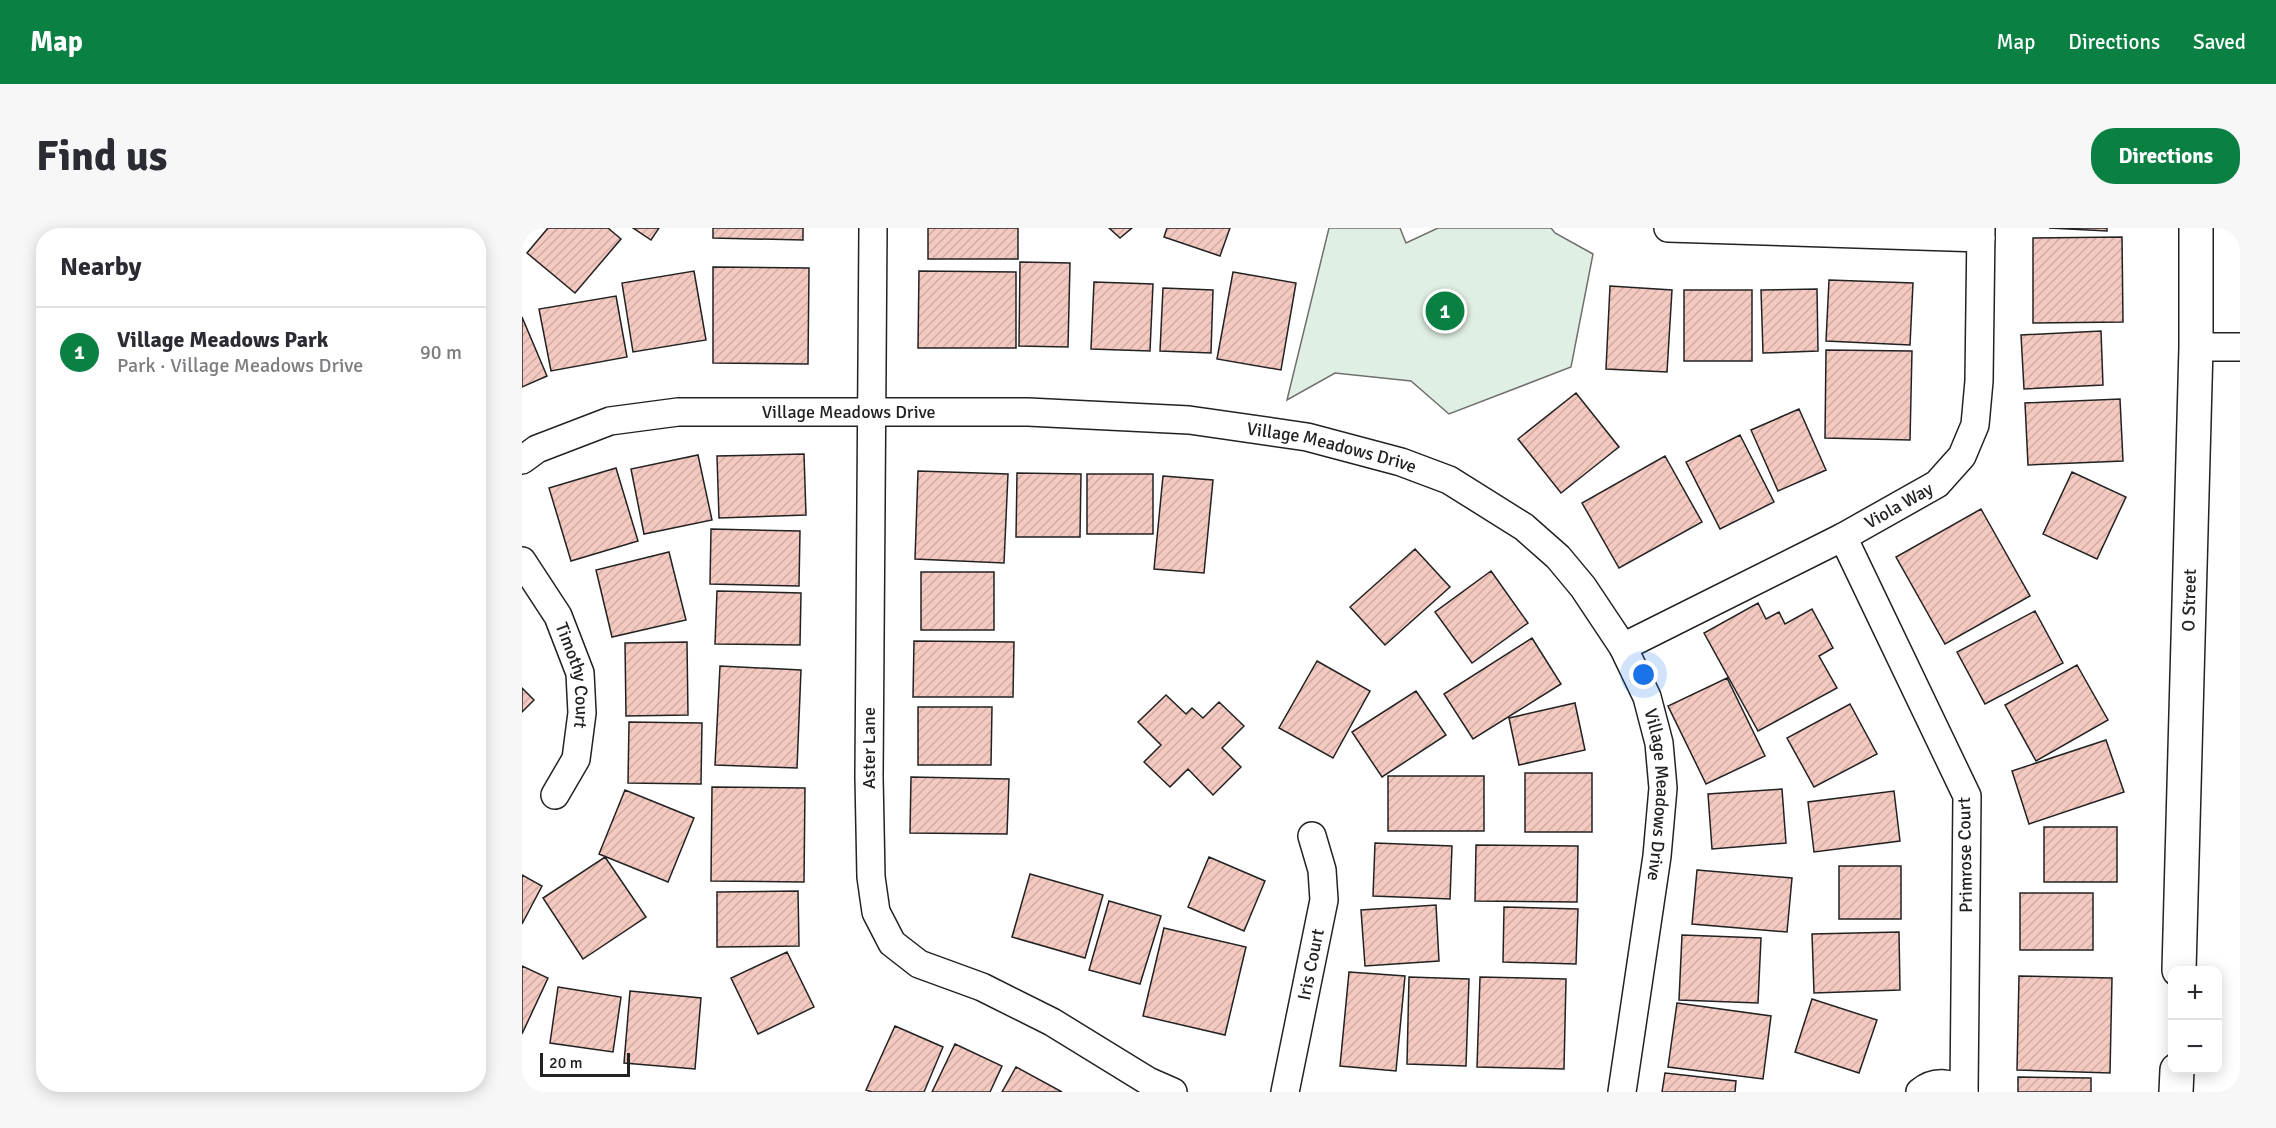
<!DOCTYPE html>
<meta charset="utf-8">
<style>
:root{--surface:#fff;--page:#f7f7f7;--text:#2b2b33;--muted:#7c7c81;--line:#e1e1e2;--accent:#0b8043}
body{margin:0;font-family:Signika,sans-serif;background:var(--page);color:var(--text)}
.controls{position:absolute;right:18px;bottom:18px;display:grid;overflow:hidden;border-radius:12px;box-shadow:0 3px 15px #0003}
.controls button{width:54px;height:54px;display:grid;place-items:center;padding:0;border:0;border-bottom:2px solid var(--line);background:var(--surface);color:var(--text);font:30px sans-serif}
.scale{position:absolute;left:18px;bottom:15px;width:90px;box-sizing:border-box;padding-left:6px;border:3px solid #222;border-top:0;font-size:16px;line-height:21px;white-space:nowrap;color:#222;-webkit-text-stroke:4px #fff;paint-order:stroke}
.you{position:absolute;left:1122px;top:447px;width:21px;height:21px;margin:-15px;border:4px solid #fff;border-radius:50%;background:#1a73e8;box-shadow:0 0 0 9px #1a73e833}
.badge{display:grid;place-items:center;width:39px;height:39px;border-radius:50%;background:var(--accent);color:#fff;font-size:20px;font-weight:700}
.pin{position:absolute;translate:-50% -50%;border:3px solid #fff;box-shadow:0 2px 6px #0006}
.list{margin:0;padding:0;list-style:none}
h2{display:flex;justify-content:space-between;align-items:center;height:78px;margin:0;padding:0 24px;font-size:26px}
h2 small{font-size:20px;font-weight:400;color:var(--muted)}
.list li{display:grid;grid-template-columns:39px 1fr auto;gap:18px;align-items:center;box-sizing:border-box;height:90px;padding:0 24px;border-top:2px solid var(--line)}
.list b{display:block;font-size:22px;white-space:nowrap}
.list p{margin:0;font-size:20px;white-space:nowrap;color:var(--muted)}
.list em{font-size:20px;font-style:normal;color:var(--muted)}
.map{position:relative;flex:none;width:1718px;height:864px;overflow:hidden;border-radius:24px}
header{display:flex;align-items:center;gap:36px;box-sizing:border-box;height:84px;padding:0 30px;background:var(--accent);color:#fff}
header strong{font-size:28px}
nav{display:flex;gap:33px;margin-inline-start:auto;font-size:21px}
.intro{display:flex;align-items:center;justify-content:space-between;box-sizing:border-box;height:144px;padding:0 36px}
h1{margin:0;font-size:42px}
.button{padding:15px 27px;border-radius:24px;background:var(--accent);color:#fff;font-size:21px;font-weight:700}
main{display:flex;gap:36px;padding:0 36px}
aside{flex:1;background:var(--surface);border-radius:24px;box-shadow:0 3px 15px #0003}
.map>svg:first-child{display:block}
</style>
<header>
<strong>Map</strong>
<nav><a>Map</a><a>Directions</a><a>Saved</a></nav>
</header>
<div class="intro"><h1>Find us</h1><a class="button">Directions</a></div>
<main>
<aside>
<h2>Nearby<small></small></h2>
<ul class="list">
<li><span class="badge">1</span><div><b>Village Meadows Park</b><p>Park · Village Meadows Drive</p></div><em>90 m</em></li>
</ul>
</aside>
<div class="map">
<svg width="1718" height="864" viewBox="0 0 1718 864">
<defs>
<pattern id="building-hatch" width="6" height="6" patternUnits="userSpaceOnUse" patternTransform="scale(1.5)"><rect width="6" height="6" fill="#f3c9c0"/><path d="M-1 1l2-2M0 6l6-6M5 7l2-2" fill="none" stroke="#d0aca5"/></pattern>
</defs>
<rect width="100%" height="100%" fill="#fff"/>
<!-- park -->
<path fill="#e0efe3" stroke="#6f6f6f" stroke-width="1.5" d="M807,0H878L884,15L916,0H1029L1033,5L1071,26L1049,139L927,186L889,153L813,145L765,172Z"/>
<!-- building -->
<path fill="url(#building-hatch)" stroke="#222" stroke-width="1.5" d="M26,0H86L99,11L53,65L5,25Z
M111,0H137L129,12Z
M191,0H281V12L191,10Z
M406,0H496V31H406Z
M587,0H610L598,10Z
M645,0H708L698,28L642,9Z
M1527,0H1585V3Z
M1600,9L1601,94L1511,95V10Z
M498,34L548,35L546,119L497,118Z
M191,39L287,40L286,136L191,135Z
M172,43L184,112L111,124L100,55Z
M397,43L494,44V120H396Z
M711,44L774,55L759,142L695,131Z
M1307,52L1391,55L1388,117L1304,113Z
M572,54L631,56L628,123L569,121Z
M1088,58L1150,62L1145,144L1084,141Z
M641,60L691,62L689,125L638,123Z
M1295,61L1296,123L1241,125L1239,62Z
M1162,62H1230V133H1162Z
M94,68L105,129L29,143L17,81Z
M0,89L25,148L0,159Z
M1579,103L1581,157L1502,161L1499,107Z
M1304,122L1390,123L1388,212L1303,210Z
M1054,165L1097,219L1039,265L996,211Z
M1598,171L1601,233L1506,237L1503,175Z
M1277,181L1304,242L1256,263L1229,202Z
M1218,207L1252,274L1198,301L1164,234Z
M282,226L284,287L197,290L195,228Z
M176,227L190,292L122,306L109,241Z
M1143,228L1180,294L1097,340L1060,275Z
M94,240L116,313L49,333L27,260Z
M396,243L486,246L482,335L393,331Z
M1550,244L1604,269L1575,331L1521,306Z
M495,245L559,246L558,309H494Z
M565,246H631V306H565Z
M641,248L691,252L682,345L632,341Z
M1459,281L1508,368L1423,416L1374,329Z
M189,301L278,303L277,358L188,356Z
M893,321L928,359L863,417L828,379Z
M147,324L164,392L90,409L74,342Z
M969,343L1006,395L950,435L913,384Z
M399,344H472V402H399Z
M195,363L279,365L278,417L193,416Z
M1236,375L1244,391L1257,384L1263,396L1290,381L1311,420L1297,428L1315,460L1236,503L1182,405Z
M1513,383L1541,435L1463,476L1435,424Z
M1010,410L1039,456L951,511L922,466Z
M392,413L492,414L491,469H391Z
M165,414L166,487L104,488L103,415Z
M795,433L848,463L811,530L757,500Z
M1555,437L1586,492L1514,533L1483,477Z
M198,438L279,442L275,540L193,537Z
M1205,450L1243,528L1184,556L1146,478Z
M0,460L12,472L0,484Z
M894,463L924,507L860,549L830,504Z
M644,467L664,486L670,480L681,490L697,474L722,498L700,520L719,539L691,567L666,541L648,559L622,534L639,517L616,494Z
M1053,475L1063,522L997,537L987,490Z
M1328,476L1355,526L1292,559L1265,510Z
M396,479H470L469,537H396Z
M107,494L180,495L179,556L106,555Z
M1584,512L1602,564L1507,596L1490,543Z
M1003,545H1070V604H1003Z
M866,548H962V603H866Z
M389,549L487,551L485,606L388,605Z
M190,559L283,560L282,654L189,653Z
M1260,561L1264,615L1190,621L1186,566Z
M103,562L172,590L146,654L77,626Z
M1372,563L1378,613L1292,624L1286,574Z
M1522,599H1595V654H1522Z
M853,615L930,618L928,671L851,668Z
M954,617L1056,618L1055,674L953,673Z
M83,629L124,689L61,731L21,670Z
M687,629L743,653L722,703L666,679Z
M1317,638H1379V691H1317Z
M1175,642L1270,650L1265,704L1170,696Z
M508,646L581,667L563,730L490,709Z
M0,647L20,658L0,696Z
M276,663L277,718L195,719V664Z
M1498,665H1571V722H1498Z
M587,673L639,688L618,756L567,742Z
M914,677L917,733L843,738L839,682Z
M982,679L1056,681L1054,736L981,734Z
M642,700L724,719L703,807L621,788Z
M1377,704L1378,762L1292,765L1290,706Z
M1160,707L1239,710L1236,775L1157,772Z
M265,724L292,779L236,806L209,750Z
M0,738L26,750L0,806Z
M827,744L883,748L874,843L818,838Z
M1497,748L1590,750L1588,845L1495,842Z
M887,749L947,751L944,838L885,836Z
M958,749L1044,751L1042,841L955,839Z
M36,759L99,769L91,824L28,815Z
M108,763L179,770L173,841L102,835Z
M1290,771L1355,792L1337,845L1273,824Z
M1155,775L1249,788L1241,851L1146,839Z
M373,798L421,819L402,864H350L344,862Z
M433,816L480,838L468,864H410Z
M494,839L540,864H480Z
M1143,845L1214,853L1213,864H1140Z
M1496,849L1569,850V864H1496Z"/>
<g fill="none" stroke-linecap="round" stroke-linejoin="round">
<!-- minor casing -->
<g stroke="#222" stroke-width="30">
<g id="minor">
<path d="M351,0L347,549L349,649L354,684L370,715L397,736L460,759L530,794L626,853L651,864"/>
<path d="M1146,0L1459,10"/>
<path d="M1674,119H1718"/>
<path id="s1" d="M0,232L15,221L88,193L156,184H506L667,192L785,209L879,234L927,252L1002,299L1036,329L1061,359L1101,419L1125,469L1137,515L1141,560L1135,628L1100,864"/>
<path d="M1321,309L1445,568L1442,864"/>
<path id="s2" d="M0,333L36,388L58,445L60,485L54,531L33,567"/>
<path id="s3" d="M1101,419L1321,309L1415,256L1440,228L1453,197L1457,153L1459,0"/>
<path id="s4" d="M763,864L802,672L800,642L790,608"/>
<path d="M1398,864C1412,852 1428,854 1442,864"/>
</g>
</g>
<!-- tertiary casing -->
<g stroke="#222" stroke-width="36">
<g id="tertiary">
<path id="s5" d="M1657,742L1674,119V0"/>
<path d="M1654,864L1655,842"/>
</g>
</g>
<!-- minor -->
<use href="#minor" stroke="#fff" stroke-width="27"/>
<!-- tertiary -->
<use href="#tertiary" stroke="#fff" stroke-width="33"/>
</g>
<g text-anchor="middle" stroke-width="4.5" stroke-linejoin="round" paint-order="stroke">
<!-- street labels -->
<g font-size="18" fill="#222" stroke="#fff">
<text dy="6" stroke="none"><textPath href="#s1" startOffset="336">Village Meadows Drive</textPath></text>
<text dy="6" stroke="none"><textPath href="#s1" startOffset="822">Village Meadows Drive</textPath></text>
<text dy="6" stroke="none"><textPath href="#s3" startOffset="310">Viola Way</textPath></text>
<text dy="6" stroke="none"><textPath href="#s5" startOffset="370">O Street</textPath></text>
<text dy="6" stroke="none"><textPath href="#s2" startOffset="128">Timothy Court</textPath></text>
<text transform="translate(347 520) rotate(-90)" y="6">Aster Lane</text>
<text dy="6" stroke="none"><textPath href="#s1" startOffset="1344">Village Meadows Drive</textPath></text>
<text transform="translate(1443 627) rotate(-91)" y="6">Primrose Court</text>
<text dy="6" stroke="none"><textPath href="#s4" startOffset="130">Iris Court</textPath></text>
</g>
</g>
</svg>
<div class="controls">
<button>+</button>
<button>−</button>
</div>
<div class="scale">20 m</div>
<div class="you"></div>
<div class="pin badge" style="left:923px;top:83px">1</div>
</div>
</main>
